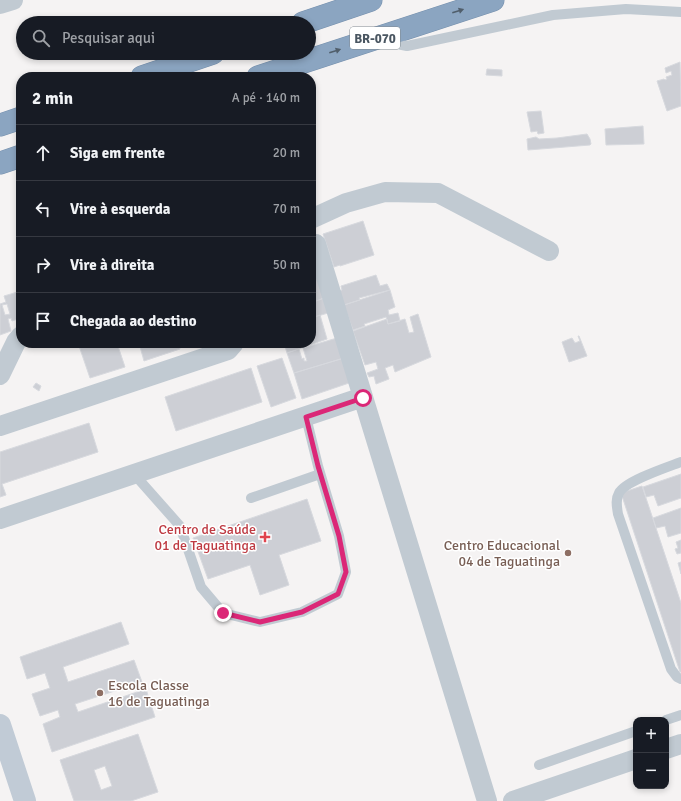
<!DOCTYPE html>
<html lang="pt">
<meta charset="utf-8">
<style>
:root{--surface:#171b24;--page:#242831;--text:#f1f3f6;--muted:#9ea1a6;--line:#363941}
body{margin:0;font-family:Signika,sans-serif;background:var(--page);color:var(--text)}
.controls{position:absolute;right:12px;bottom:12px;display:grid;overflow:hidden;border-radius:8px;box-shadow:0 2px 6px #0003}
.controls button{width:36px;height:36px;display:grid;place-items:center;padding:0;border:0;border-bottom:1px solid var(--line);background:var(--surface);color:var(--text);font:20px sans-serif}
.stop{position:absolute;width:12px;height:12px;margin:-9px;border:3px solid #db2777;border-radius:50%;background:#fff}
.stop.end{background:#db2777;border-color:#fff;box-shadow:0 1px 4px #0008}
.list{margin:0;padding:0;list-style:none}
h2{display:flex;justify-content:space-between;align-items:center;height:52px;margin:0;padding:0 16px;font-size:17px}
h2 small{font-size:13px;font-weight:400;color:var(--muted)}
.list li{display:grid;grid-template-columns:26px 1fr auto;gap:12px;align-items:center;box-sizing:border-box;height:56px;padding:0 16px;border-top:1px solid var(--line)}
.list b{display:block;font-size:15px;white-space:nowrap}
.list em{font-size:13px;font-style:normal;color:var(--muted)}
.icon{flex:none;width:22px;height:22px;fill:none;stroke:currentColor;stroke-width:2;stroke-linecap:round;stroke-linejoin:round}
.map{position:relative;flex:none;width:681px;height:801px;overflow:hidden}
.search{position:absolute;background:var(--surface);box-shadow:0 2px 6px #0003;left:16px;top:16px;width:300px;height:44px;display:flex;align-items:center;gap:10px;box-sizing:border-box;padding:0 14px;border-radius:22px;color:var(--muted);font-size:15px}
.panel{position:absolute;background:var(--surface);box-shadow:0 2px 6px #0003;left:16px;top:72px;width:300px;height:276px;border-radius:16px}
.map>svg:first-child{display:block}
</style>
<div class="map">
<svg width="681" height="801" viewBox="0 0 681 801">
<rect width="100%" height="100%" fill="#f5f3f3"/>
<!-- building -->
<path fill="#cdcfd5" stroke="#d7d9de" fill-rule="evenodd" d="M680,62L681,106L667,111L657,81L664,79L665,80L667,79L666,77L672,75L671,71L666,73L665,68Z
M487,69L502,70V76L486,75Z
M541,111L544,133L538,134L537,131L531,132L527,112Z
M643,126L644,144L606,145L605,129Z
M587,134L590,139L591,144L590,145L528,150L527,139L536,137L539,139L557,138Z
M363,221L374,255L340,266V265L334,267L323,234Z
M311,258L317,277L311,279Z
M376,275L380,286L387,284L390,290L359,298L360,300L344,305L339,291L342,290L341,286Z
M317,277L324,298L313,302L311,301V279Z
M390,290L395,307L388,310L389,315L398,313L400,321L388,324L386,317L364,324L365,326L353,330L344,305Z
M21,291V318L12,321L11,318L8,319L11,331L0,335V304L6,302L4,296ZM7,304L10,314L5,315L2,305Z
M324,298L328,313L311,318V303Z
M418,314L431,357L395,372L393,365L385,368L389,379L376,384L374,376L369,377L367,373L378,369L376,362L365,365L353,331L387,319L388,324L405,319L409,333L414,332L410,317Z
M320,315L327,339L287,353L284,343H311V318Z
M578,336H579L587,356L569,362L562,342L572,338L575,343L580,341Z
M337,338L344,358L294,373L287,353L299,349L302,359L304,358V361H307L303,348Z
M78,343H117L125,367L90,378Z
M139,343H178L180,349L144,361Z
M282,358L296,398L271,407L257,366Z
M344,358L352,382L302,399L294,373Z
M251,368L262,402L176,431L165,397Z
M36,383L41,386L39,391L33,387Z
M89,423L98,452L2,484L6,495L0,497V452Z
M681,474V498L658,506L654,495L646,497L643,487Z
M642,486L681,603V672H680L621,493Z
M307,499L321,541L279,555L289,585L260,595L250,565L208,579L193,538Z
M681,508V533L668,537L665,526L656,528L653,518Z
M681,540V553L677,554L675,549L678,548L676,542Z
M681,562V574L678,563Z
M121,622L129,644L63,667L68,682L134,660L142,682L75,704L78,712L146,689L155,717L52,752L43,724L60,717L58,710L40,716L32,694L50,688L45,673L27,679L20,657Z
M138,734L158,792L131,801H74L60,760ZM105,766L112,786L101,790L94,770Z"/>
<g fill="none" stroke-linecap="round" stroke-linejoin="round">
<!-- highway casing -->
<g stroke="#7690ad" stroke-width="23">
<path id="highway" d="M303,23L371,0
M142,77L213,53
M258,77L493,0
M0,125L21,118
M0,163L21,156"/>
</g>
<!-- lane -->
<path stroke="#c1cad2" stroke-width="10" d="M382,41L407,46L553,15L626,9L681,12
M681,462C668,467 625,481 619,493C615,500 617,507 618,514L671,669L677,677L681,679
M134,474L180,526L201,587L223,613L260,622L302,612L338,594L346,572L339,536L318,466L306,417
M251,498L320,474
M666,720L681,715
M539,765L636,731"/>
<!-- street -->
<path stroke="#c1cad2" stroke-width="20" d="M0,4L13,0
M311,219L346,203L385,192L438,193L549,251
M316,244L487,801
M0,375L16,342L21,336
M0,426L228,350L234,343
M0,519L363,397
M666,749L681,744
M513,801L636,759"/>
<!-- secondary -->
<path stroke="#c1cbd6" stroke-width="22" d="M0,725L25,801"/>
<!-- highway -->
<use href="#highway" stroke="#8ba5c1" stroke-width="22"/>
</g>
<!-- one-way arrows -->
<defs><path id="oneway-solid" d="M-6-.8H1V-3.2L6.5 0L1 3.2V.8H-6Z"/></defs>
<g fill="#505e6b">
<use href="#oneway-solid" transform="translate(458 11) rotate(-18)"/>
<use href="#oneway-solid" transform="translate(335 51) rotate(-18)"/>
</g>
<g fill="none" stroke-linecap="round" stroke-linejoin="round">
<!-- route -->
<path stroke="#db2777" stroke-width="5" d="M223,613L260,622L302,612L338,594L346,572L339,536L318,466L306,417L363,398"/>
</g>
<!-- markers -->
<path fill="#e0444e" stroke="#fff" stroke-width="1.5" d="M263 531h4v4h4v4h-4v4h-4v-4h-4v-4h4z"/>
<g fill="#8d6e63" stroke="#fff" stroke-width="1.5">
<circle cx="568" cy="553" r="4"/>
<circle cx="100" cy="693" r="4"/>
</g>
<g text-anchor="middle" stroke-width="3" stroke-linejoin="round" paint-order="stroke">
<!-- shield labels -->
<rect fill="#fff" stroke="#808990" stroke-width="1" x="350" y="27" width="50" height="22" rx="3"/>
<g font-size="13" font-weight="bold" fill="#4a5661">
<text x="375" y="43">BR-070</text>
</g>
<!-- health labels -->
<g font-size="14" fill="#be3a42" stroke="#fff" text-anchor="end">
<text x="256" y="534">Centro de Saúde<tspan x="256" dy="16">01 de Taguatinga</tspan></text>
</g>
<!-- education labels -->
<g font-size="14" fill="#785e54" stroke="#fff" text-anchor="end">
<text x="560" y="550">Centro Educacional<tspan x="560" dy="16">04 de Taguatinga</tspan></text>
<text x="108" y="690" text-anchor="start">Escola Classe<tspan x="108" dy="16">16 de Taguatinga</tspan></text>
</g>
</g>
</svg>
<div class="controls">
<button>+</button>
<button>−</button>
</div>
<div class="stop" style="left:363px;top:398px"></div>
<div class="stop end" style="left:223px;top:613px"></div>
<div class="search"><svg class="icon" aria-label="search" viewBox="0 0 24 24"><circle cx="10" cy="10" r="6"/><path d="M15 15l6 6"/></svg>Pesquisar aqui</div>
<section class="panel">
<h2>2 min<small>A pé · 140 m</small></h2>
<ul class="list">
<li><svg class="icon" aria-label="ahead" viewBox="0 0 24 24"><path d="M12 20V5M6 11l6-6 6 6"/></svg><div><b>Siga em frente</b></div><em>20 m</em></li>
<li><svg class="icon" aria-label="left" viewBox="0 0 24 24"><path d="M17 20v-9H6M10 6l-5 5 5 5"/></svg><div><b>Vire à esquerda</b></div><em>70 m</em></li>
<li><svg class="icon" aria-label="right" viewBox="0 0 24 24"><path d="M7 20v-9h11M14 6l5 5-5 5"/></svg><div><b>Vire à direita</b></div><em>50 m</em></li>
<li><svg class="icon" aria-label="arrive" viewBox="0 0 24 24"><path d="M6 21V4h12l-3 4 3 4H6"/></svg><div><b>Chegada ao destino</b></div></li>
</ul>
</section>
</div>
